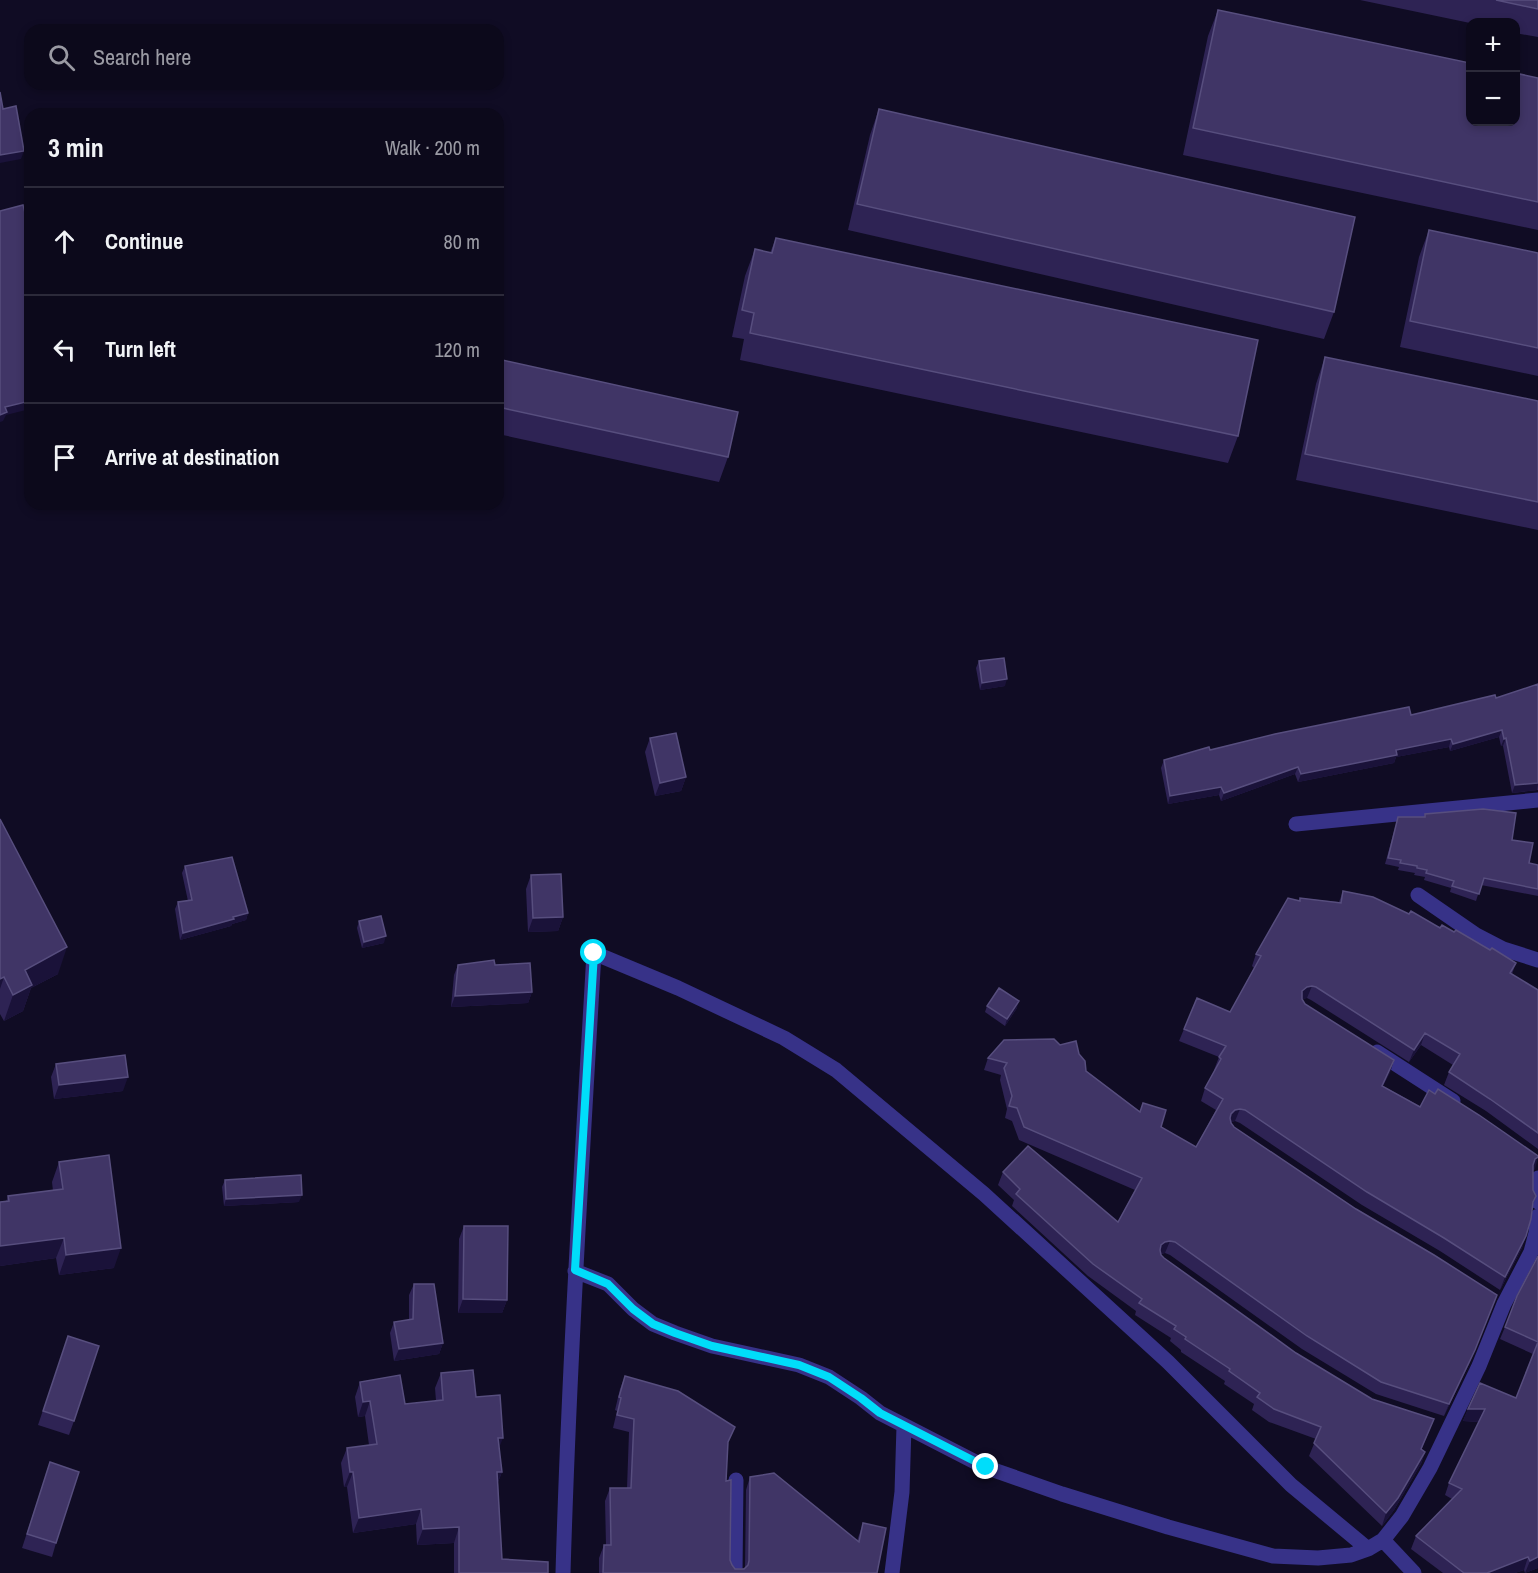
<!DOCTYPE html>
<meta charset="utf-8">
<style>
:root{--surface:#0c091b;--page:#151224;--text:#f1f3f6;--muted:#9a9aa3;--line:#2c2a3a}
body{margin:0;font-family:"Archivo Narrow",sans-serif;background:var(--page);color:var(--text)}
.controls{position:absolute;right:18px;top:18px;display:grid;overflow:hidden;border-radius:12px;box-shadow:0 3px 9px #0003}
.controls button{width:54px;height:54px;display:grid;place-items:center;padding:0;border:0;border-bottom:2px solid var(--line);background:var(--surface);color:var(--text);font:30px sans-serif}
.stop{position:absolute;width:18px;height:18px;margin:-14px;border:4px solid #00ddfa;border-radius:50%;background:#fff}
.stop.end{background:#00ddfa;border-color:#fff;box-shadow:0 2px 6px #0008}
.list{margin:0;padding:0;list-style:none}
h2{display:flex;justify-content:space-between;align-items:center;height:78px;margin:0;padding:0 24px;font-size:26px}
h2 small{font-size:20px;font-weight:400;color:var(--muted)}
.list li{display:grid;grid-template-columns:39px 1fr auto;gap:18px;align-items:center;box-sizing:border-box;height:108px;padding:0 24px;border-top:2px solid var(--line)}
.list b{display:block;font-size:22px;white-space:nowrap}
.list em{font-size:20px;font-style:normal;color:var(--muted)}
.icon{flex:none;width:33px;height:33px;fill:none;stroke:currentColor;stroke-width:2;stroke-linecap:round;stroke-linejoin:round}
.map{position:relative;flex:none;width:1538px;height:1573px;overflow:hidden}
.search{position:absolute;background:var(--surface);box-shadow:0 3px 9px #0003;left:24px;top:24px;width:480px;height:66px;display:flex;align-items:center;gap:15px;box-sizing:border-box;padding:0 21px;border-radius:18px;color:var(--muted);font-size:22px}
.panel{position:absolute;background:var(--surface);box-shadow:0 3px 9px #0003;left:24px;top:108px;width:480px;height:402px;border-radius:18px}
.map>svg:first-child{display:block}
</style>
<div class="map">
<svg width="1538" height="1573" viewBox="0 0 1538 1573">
<rect width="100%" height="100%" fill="#100c24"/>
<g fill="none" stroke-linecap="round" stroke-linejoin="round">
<!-- street -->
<path stroke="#373288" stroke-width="15" d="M1296,824L1538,800
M1418,895L1476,935L1503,949L1538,960
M1377,1052L1453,1101
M1538,1178L1537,1189L1538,1202
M575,1271L608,1284L633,1309L653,1324L675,1333L712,1346L799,1365L829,1377L861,1398L880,1413L985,1467L1062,1494L1168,1527L1273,1556L1318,1558L1351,1555L1368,1549L1383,1540L1402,1516L1430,1468L1479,1366L1504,1304L1531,1252L1536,1233L1538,1216
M1383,1540L1414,1573
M563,1573C569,1366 582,1160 594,953L678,988L784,1038L836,1070L984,1194L1168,1362L1291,1485L1368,1549
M735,1573L736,1480
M892,1573L902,1492L904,1426"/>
</g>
<!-- wall -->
<path fill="#2e2354" d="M1360,0H1538V37L1515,33V22L1470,23Z
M1218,10L1538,78V230L1183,155L1208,36Z
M879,109L1334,312L1324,339L848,230L870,135Z
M1429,230L1538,253V376L1400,347L1419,257Z
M776,238L1238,436L1228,463L740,360L744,339L732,337L745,276L755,249L770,253Z
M1325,357L1538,401V530L1296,480L1316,384Z
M498,359L728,457L719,482L498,434Z
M979,661L1005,686L980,690L976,668Z
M1538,684V790L1512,793L1503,746H1501L1499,737L1450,751L1449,747L1396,757L1394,763L1298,782L1295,774L1221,801L1219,795L1168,804L1161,768L1164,760L1210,750L1411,715L1496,698Z
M650,738L686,777L681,791L655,796L645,752Z
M1425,814L1512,840L1529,863L1538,865V896L1481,885L1476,901L1450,892L1451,888L1424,880L1425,877L1414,875L1415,873L1398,870L1399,867L1385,864L1398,817H1424Z
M0,819L58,974L31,988L23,1011L4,1021L0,1014Z
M185,866L248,913L246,920L232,924L231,926L180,940L175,909L178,902L188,901L182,873Z
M531,875L563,917L558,931L528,932L526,889Z
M1343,891L1454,932L1516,963L1512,974L1538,990V1149L1486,1111L1444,1085L1449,1072L1453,1065L1421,1045L1409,1062L1311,1000L1307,998L1302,999L1305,1004L1394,1060L1383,1086L1535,1169L1533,1170V1190L1536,1196L1532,1207L1522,1248L1500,1290L1440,1251L1362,1205L1240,1123L1235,1121L1231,1122L1234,1127L1356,1209L1497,1295L1470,1362L1444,1416L1376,1394L1302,1349L1170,1255L1165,1253L1161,1254L1164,1258L1296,1353L1372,1399L1434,1419L1421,1450L1425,1452L1421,1464L1394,1510L1382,1526L1309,1456L1316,1439L1269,1422L1252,1410L1254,1404L1224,1384L1225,1381L1181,1352V1350L1170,1341L1171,1338L1135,1315L1136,1311L1088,1276L1012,1206L1014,1200L998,1185L1003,1172L1118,1222L1135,1190L1019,1140L1012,1121L1005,1118L1007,1109L1000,1080L1001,1075L984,1070L988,1058L1060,1045L1079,1054L1086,1071L1161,1127L1196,1147L1216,1110L1201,1101L1205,1088L1215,1070H1214L1219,1057L1179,1041L1184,1029L1230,1012L1254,968L1252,966L1256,954L1299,900L1300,898L1339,902Z
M359,921L384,943L362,948L357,928Z
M458,965H495L532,992L528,1003L451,1007L454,975Z
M987,1006L1017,1008L1005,1026L985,1012Z
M56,1064L123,1091L54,1099L51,1077Z
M59,1162L114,1268L59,1275L56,1258L0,1266V1202H6L8,1196L53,1191L52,1182Z
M225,1180L299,1202L224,1206L222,1187Z
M464,1226L507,1300L502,1313H458L459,1239Z
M1538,1256V1568L1525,1573L1524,1570L1515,1573H1443L1411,1549L1416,1536L1452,1499L1445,1495L1449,1483L1479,1422L1463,1421L1468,1409L1516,1398L1533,1354L1500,1339L1505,1327Z
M414,1284L443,1343L439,1354L394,1361L390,1333L394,1322L409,1320V1295Z
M68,1336L74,1421L69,1435L38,1425Z
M441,1373L476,1397L499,1448L502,1472L498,1482L502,1559L548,1573H454V1543L417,1545L416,1524L353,1533L347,1487H344L341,1463L347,1448L369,1445L365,1416L358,1417L355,1397L360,1382L405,1404L436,1401L435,1388Z
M625,1376L728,1445L726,1481L730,1560L732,1565L735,1569L745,1568L746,1490L750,1477L857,1541L863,1523L877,1573H599V1558L604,1545H606L605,1501L610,1488H627L629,1432L613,1428L617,1411L615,1410L620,1389Z
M50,1462L56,1543L52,1557L22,1548Z"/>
<!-- shaded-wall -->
<path fill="#1a1239" d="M24,151L21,159L0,163V155Z
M30,401V409L6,415L3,421L0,422V415L5,407Z
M1007,679L1005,686L980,690L982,683Z
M1502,730L1499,737L1450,751L1453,744Z
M1506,738L1503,746H1501L1504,739Z
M1451,739L1449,747L1396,757L1394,763L1298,782L1301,774L1396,750Z
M1298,767L1295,774L1221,801L1224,793Z
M686,777L681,791L655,796L660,783Z
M1538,783L1537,790L1512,793L1515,785Z
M1221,787L1219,795L1168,804L1170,796Z
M248,913L246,920L232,924L231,926L180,940L183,933Z
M563,917L558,931L528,932L533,918Z
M386,936L384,943L362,948L364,942Z
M67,947L58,974L31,988L23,1011L4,1021L13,995L25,970Z
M4,977L0,989V979Z
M1312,986L1307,998L1302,999V991L1307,987Z
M532,992L528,1003L451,1007L455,996Z
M1019,1001L1017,1008L1005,1026L1007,1019Z
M1425,1033L1421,1045L1409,1062L1414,1050Z
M1394,1060L1390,1073L1377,1098L1382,1086Z
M128,1077L123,1091L54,1099L59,1085Z
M1240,1109L1235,1121L1230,1123L1227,1126L1231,1114L1235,1110Z
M1538,1157L1535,1169L1530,1172L1535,1159Z
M302,1195L299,1202L224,1206L226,1199Z
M1526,1236L1522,1248L1500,1290L1505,1277Z
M64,1238L56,1258L0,1266V1246Z
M1170,1241L1165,1253L1160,1254L1157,1258L1161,1245L1165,1242Z
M121,1248L114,1268L59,1275L66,1255Z
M1497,1295L1470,1362L1444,1416L1449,1404Z
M463,1299L507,1300L502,1313H458Z
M443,1343L439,1354L394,1361L399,1349Z
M370,1401L365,1416L358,1417L363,1402Z
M1468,1409H1485L1480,1422L1463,1421Z
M1434,1419L1429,1432L1416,1462L1421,1449Z
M498,1438H503L497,1453Z
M1425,1452L1421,1464L1394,1510L1382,1526L1386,1513Z
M350,1472H353L347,1487H344Z
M497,1472H502L496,1487Z
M421,1509L416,1524L353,1533L359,1518Z
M459,1527L454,1543L417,1545L423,1529Z
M1528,1557L1524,1570L1515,1573H1487Z
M1538,1557V1568L1525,1573L1530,1561Z"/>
<!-- building -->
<path fill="#403566" stroke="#574e7e" stroke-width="1.5" d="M1496,0H1538V9Z
M1218,10L1470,63V122H1515V73L1538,78V202L1193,128Z
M0,92L3,109L16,106L24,151L0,155Z
M879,109L1355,217L1334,312L857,204Z
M23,205L30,232V401L5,407L7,412L0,415V211Z
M1429,230L1538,253V348L1410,321Z
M776,238L1258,340L1238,436L750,333L754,313L742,310L755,249L772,253Z
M1325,357L1538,401V502L1305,454Z
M498,359L738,412L728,457L498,407Z
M1004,658L1007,679L982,683L979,661Z
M1538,684V783L1515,785L1506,738L1504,739L1502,730L1453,744L1451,739L1396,750L1397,755L1301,774L1298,767L1224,793L1221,787L1170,796L1164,760L1209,747L1210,750L1275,734L1409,707L1411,715L1495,695L1496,698Z
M676,733L686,777L660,783L650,738Z
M1483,809L1516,813L1512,840L1533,843L1529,863L1538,865V889L1484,878L1479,894L1452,886L1454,881L1426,873L1427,870L1417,868V866L1400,863L1401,860L1388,858L1398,817H1425V814Z
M0,819L67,947L25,970L32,985L13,995L4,977L0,979Z
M232,857L248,913L233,917L234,919L183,933L178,902L192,900L185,866Z
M561,874L563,917L533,918L531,875Z
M1343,891L1373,897L1409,914L1411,911L1440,928L1442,925L1454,932L1456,930L1490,950L1492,948L1516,963L1510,973L1538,990V1133L1490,1099L1449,1072L1460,1054L1425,1033L1414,1050L1316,987L1312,986L1307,987L1302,991V999L1305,1004L1394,1060L1382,1086L1420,1107L1429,1090L1435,1094L1438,1089L1479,1115L1538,1156V1157L1535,1159L1533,1165V1190L1536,1196L1533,1202L1531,1219L1526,1236L1505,1277L1444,1238L1367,1192L1245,1110L1240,1109L1235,1110L1231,1114L1230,1118L1231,1123L1234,1127L1356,1209L1434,1255L1497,1295L1475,1350L1449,1404L1381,1382L1307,1336L1175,1242L1170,1241L1165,1242L1161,1245L1160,1250L1161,1255L1164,1258L1296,1353L1372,1399L1434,1419L1421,1449L1425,1452L1398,1498L1386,1513L1314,1443L1321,1427L1274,1409L1257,1397L1260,1393L1229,1371L1230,1369L1185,1339L1186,1337L1174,1329L1176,1326L1139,1303L1142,1299L1093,1264L1016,1194L1020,1189L1003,1172L1028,1146L1118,1222L1142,1178L1024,1127L1017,1108L1009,1106L1012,1096L1004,1068L1007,1063L988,1058L1004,1040L1054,1039L1060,1045L1076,1041L1079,1054L1085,1061L1086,1071L1140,1112L1143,1103L1166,1110L1161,1127L1196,1147L1223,1099L1205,1088L1221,1059L1219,1057L1226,1046L1184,1029L1197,998L1230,1012L1261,956L1256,954L1288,898L1300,901V898L1341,903Z
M381,916L386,936L364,942L359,921Z
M494,960L495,965L530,963L532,992L455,996L458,965Z
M999,988L1019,1001L1007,1019L987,1006Z
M125,1055L128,1077L59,1085L56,1064Z
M109,1155L121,1248L66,1255L64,1238L0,1246V1202L9,1201L8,1196L63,1189L59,1162Z
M301,1175L302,1195L226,1199L225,1180Z
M464,1226H508L507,1300L463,1299Z
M1538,1256V1342L1505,1327L1517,1296Z
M414,1284H434L443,1343L399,1349L394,1322L413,1319Z
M68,1336L99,1346L74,1421L43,1411Z
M1538,1342V1557L1530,1561L1528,1557L1487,1573H1464L1416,1536L1462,1489L1449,1483L1485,1409H1468L1480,1383L1516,1398Z
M473,1370L476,1397L500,1395L503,1438H498L502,1472H497L502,1559L548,1562V1573H459V1527L423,1529L421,1509L359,1518L353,1472H350L347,1448L377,1444L370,1401L363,1402L360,1382L400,1375L405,1404L443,1400L441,1373Z
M625,1376L678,1391L735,1427L728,1442L726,1481L731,1480L730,1560L732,1565L735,1569H744L748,1565L749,1561L750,1477L774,1473L859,1542L863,1523L886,1528L877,1573H603L604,1545H611L610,1488H631L634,1419L617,1415L621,1398L619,1397Z
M50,1462L79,1472L56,1543L27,1534Z"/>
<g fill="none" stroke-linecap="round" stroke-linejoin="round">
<!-- route -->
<path stroke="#00ddfa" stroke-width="8" d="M594,953L575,1270L608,1284L633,1309L653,1324L675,1333L712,1346L799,1365L829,1377L861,1398L880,1413L986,1467"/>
</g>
</svg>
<div class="controls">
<button>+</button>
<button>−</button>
</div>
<div class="stop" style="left:594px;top:953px"></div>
<div class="stop end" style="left:986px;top:1467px"></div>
<div class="search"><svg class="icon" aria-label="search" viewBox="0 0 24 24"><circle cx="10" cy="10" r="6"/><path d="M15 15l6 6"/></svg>Search here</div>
<section class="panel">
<h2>3 min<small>Walk · 200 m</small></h2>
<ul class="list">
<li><svg class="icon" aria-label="ahead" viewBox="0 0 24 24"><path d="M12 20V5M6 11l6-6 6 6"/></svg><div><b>Continue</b></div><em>80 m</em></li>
<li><svg class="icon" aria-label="left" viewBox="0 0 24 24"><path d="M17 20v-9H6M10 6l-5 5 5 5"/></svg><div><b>Turn left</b></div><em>120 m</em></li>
<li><svg class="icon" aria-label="arrive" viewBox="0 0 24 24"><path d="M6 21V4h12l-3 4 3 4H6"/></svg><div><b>Arrive at destination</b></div></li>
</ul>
</section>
</div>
